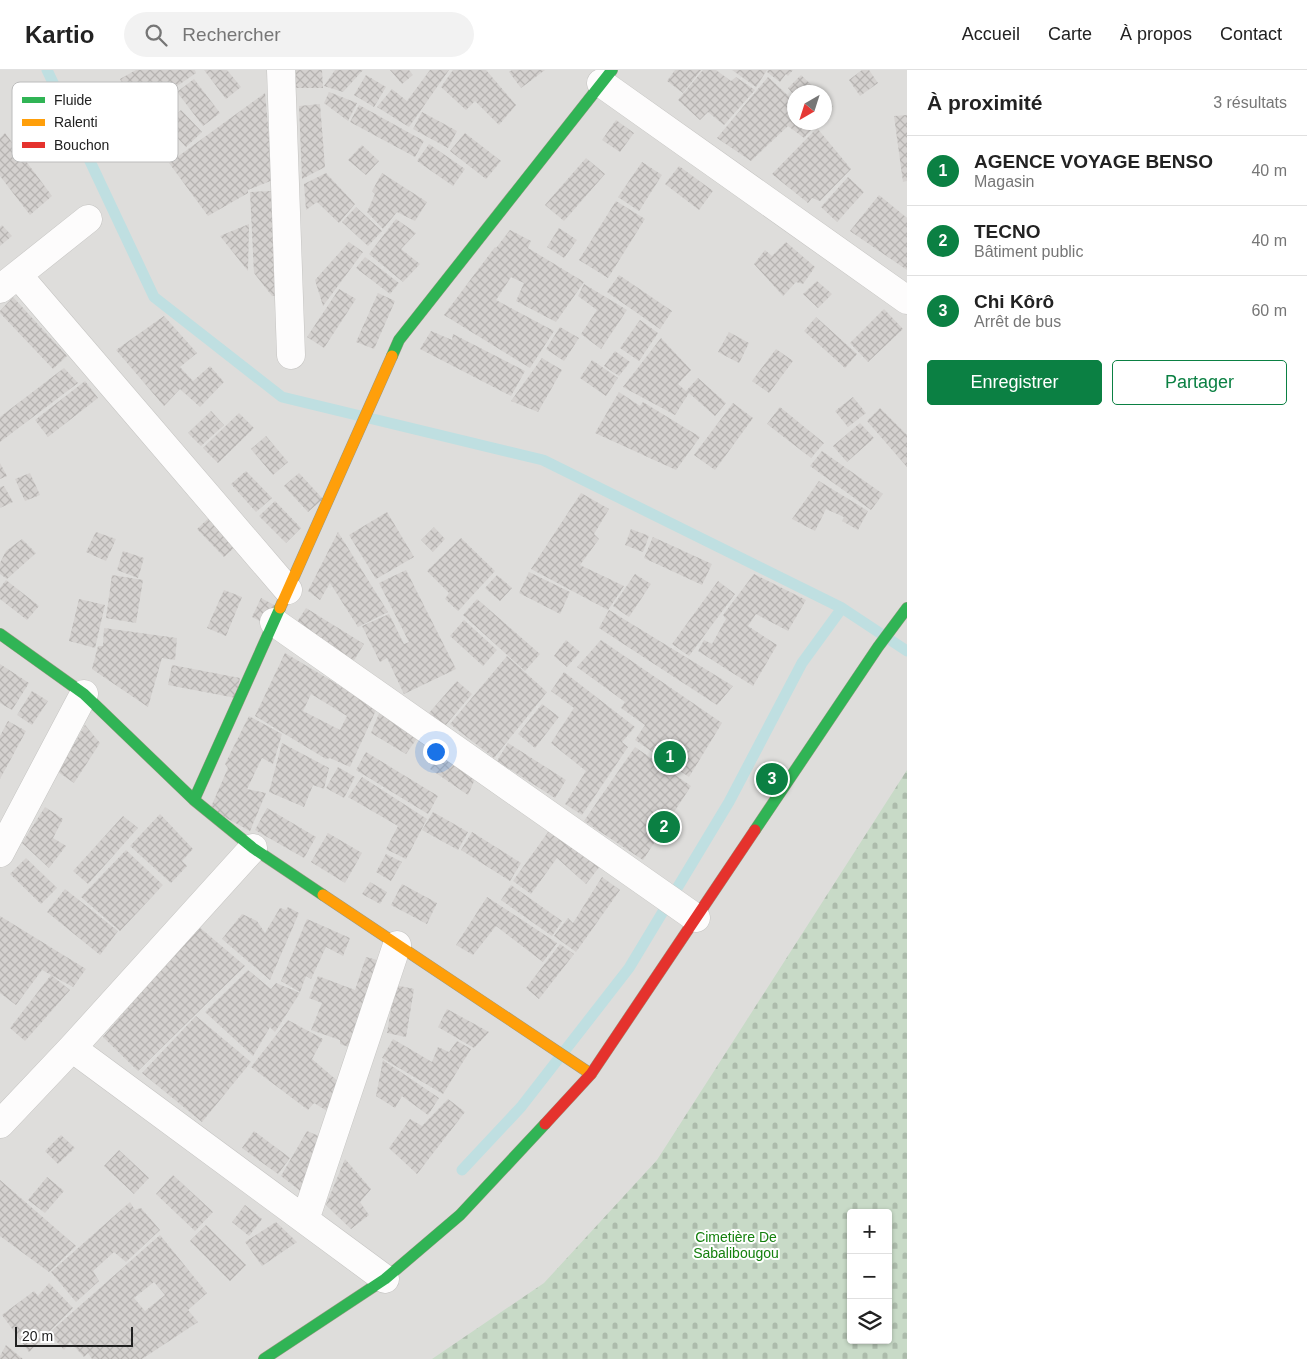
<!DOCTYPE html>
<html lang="fr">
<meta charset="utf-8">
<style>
:root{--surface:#fff;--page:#f2f2f2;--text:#222;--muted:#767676;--line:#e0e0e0;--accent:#0b8043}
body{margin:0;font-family:Arial,sans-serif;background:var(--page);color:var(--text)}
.controls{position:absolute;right:15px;bottom:15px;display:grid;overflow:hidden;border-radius:5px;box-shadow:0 1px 4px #0004}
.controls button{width:45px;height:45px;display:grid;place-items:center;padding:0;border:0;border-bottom:1px solid var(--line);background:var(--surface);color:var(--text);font:25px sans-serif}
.compass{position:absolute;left:787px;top:15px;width:45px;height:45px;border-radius:50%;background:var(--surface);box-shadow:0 1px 4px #0004;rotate:219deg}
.scale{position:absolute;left:15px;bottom:12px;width:118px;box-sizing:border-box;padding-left:5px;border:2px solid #212121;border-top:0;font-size:14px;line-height:18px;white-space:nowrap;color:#212121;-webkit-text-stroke:4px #fff;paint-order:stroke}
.you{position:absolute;left:435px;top:681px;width:18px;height:18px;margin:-12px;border:4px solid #fff;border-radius:50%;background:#1a73e8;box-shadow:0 0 0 8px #1a73e833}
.badge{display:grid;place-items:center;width:32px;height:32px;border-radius:50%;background:var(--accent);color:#fff;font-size:16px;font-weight:700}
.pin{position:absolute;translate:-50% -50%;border:2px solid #fff;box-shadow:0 1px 5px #0006}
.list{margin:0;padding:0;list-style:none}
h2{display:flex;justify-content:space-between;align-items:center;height:65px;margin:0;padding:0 20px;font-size:21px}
h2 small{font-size:16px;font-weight:400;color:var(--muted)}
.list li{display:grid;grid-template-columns:32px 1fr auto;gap:15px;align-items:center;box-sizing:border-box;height:70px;padding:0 20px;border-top:1px solid var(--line)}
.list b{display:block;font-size:19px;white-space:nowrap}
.list p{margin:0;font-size:16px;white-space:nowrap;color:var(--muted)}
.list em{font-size:16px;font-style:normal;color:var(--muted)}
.actions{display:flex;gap:10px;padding:15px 20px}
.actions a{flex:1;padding:11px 0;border:1px solid var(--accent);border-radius:5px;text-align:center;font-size:18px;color:var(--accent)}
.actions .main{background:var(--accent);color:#fff}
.icon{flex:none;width:28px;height:28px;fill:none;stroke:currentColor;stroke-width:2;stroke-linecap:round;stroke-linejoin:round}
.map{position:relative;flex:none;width:907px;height:1289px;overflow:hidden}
header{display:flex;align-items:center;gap:30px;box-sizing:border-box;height:70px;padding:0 25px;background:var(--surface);border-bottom:1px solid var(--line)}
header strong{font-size:24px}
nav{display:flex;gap:28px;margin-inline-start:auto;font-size:18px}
.search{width:350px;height:45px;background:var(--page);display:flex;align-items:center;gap:12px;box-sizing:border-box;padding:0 18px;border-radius:28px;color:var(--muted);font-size:19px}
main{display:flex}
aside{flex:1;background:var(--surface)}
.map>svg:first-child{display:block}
</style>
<header>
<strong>Kartio</strong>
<div class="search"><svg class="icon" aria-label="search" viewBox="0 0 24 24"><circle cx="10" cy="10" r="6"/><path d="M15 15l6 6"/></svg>Rechercher</div>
<nav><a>Accueil</a><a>Carte</a><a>À propos</a><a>Contact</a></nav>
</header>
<main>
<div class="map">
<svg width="907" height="1289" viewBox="0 0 907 1289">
<defs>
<pattern id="cemetery-stones" width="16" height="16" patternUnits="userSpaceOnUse" patternTransform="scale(1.25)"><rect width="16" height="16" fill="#c8dac7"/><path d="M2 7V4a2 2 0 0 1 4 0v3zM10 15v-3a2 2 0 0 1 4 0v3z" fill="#acbbab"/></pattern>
<pattern id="building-cross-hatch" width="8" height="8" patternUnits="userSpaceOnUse" patternTransform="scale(1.25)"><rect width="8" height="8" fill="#d4d1cf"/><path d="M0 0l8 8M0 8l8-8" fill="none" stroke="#b6b3b1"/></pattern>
</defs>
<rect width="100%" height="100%" fill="#efedea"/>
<!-- residential -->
<path fill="#dedddb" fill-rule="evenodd" d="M0,0H907V1289H0ZM794,22H824V52H794ZM851,1143H888V1270H851Z"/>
<!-- cemetery -->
<path fill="url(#cemetery-stones)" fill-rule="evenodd" d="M907,700V1289H432L544,1213L657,1090ZM851,1143H888V1270H851Z"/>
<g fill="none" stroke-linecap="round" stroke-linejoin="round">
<!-- stream -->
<path stroke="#bfdfe1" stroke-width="11" d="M47,0L154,227L282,327L543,390L842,538L907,581
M462,1100L521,1037L629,898L729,732L802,593L842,538"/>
</g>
<!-- building -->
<path fill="url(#building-cross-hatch)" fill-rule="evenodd" d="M136,0H195L196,3L138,43L120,9Z
M204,0H227L241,17L226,29Z
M296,0H322L323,18H296Z
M335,0H363L343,22L324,16Z
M390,0H409L413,5L402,14Z
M430,0H449L409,57L377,37L392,19L407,31Z
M453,0H486L516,35L499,55L475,31L466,40L441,17Z
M512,0H545L521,18L509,2Z
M675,0H701L683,23L667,11Z
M703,0H716L731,11L736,7L755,20L724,55L708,42L700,50L678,30Z
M732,0H767L756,17Z
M768,0H793L788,6L786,4L780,12L767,2Z
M862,0H869L878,13L860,26L849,10Z
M366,5L386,17L374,37L354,25Z
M801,5L819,22H794V25L788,18Z
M768,7L794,31V52H818L804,68L788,56L751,91L717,68Z
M194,9L220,43L203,56L177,22Z
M329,22L357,33L348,51L324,33Z
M265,23L273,110L248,120V123L208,146L169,93Z
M824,28L833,36L824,45Z
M320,34L325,97L302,109L299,36Z
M359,35L424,71L415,87L350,52Z
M181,40L202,62L186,77L165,55Z
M422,42L457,61L448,78L413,59Z
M907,45V111L903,112L894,46Z
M616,50L634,63L620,82L602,70Z
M817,58L851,99L820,131L812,128L808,133L772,104Z
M5,63L52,126L30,145L0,106V68Z
M465,63L501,91L486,109L450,81Z
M429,74L465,99L453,116L417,91Z
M362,75L379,91L366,105L348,90Z
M586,88L605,104L564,151L545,135Z
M642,92L662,105L639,141L618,127Z
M679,96L713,121L699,140L665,114Z
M326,103L355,134L339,153L317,132L306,140L304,114Z
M382,103L427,132L415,151L397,142L383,159L367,142L375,124L372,121Z
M848,107L864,122L837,152L821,137Z
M271,121L276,226H272L254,203L250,122Z
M879,125L907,148V200L850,161Z
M616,131L645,149L608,208L579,190Z
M356,137L382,161L368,176L342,152Z
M396,149L416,163L401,179L420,194L403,212L369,184Z
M249,154L248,201L220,166Z
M2,155L12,166L0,176V157Z
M559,158L577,170L564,188L547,177Z
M510,160L531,171L528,178L584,212L556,252L516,231L524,213L511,207L496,230L554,261L530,298L444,245L495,177L496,178Z
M349,172L363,182L323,236L315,210Z
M786,172L815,197L803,214L796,212L783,226L754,194L765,180L772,186Z
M365,187L399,213L390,224L356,198Z
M619,205L672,241L660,259L607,222Z
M817,211L832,224L818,238L803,224Z
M584,214L627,240L601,279L581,264L597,240L578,226Z
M339,219L356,229L324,278L307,267Z
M378,223L395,231L374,279L356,272Z
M13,227L67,286L53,299L0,243V241Z
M884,239L903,259L868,292L850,273Z
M164,246L197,283L180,297L193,311L210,296L224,312L200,337L180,319L164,336L116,280Z
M816,247L857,284L845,298L804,261Z
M640,250L658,263L639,291L620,278Z
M560,257L579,268L564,291L546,279Z
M431,261L452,270L453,264L525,301L511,326L420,279Z
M729,262L749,273L739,293L718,282Z
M661,268L691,300L678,314L686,321L698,308L726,333L715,346L689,323L675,345L623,317Z
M776,279L793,291L769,323L752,311Z
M615,281L630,292L619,306L604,296Z
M542,288L562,300L538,342L511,331Z
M592,290L618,308L606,326L580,308Z
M64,298L78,313L0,372V347Z
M85,311L98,328L48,367L35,350Z
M619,322L640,336L643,332L700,367L676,400L595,363Z
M853,327L866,343L848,357L835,341Z
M733,333L753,348L715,400L694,385Z
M780,337L824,373L811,388L767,354Z
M880,338L907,365V397L867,351Z
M211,341L224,355L201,376L188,363Z
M239,343L254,358L218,393L203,378Z
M860,353L874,368L847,392L833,376Z
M266,366L288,392L273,405L251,379Z
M822,381L883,424L871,440L810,396Z
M0,393L7,406L0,409Z
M246,401L272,428L256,442L231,414Z
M30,403L40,425L25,431L15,409Z
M299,403L323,429L308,442L284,416Z
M819,411L868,441L858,460L842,451L844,447L826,439L815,461L792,449Z
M4,416L13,432L0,438V417Z
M581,423L609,439L594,464L599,469L580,495L624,516L608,540L531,499Z
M275,431L301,458L286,473L259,446Z
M387,442L414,487L376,509L349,465Z
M212,445L239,473L224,487L197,459Z
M434,457L445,469L433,482L421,470Z
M631,459L649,466L643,482L625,475Z
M96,462L116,469L106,491L86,482Z
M338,462L388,542L358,557L330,513L320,530L308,521Z
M653,467L712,494L702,515L644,488Z
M461,468L495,501L458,541L445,529L449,523L427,501Z
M22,469L36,483L7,509L0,504V493L6,481Z
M123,481L144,488L138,508L117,500Z
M406,500L456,599L404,624L387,588L380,592L362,556L389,544L404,574L409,572L379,513Z
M529,502L570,522L560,544L519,523Z
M635,504L651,514L629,547L613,536Z
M754,504L806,530L788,561L756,544L748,556L777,575L753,616L698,581L704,570L712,574L726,549L723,545Z
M112,505L143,510L136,553L106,548Z
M497,505L512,518L500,531L485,518Z
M6,510L39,536L27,550L0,529V518Z
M718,511L735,524L689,586L672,574Z
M224,520L242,527L226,566L207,558Z
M261,528L276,536L266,554L252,547Z
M79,529L105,535L95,578L69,571Z
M477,529L540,584L525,601L463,545Z
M306,538L364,574L353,592L295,555Z
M609,540L733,616L717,635L599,558Z
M464,550L497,580L483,596L450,566Z
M104,558L177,568L175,590L162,588L148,637L92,599L98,576H103Z
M566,570L580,582L567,597L554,586Z
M601,570L722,653L689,707L635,670L645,655L621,638L625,632L577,597Z
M285,583L377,638L350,697L330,688L326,689L255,646ZM311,624L347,646L340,660L303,641Z
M507,586L547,622L494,688L450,654Z
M0,594L29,613L12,640L0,633Z
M172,595L240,608L236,628L168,615Z
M564,602L635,657L622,672L628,677L582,745L565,734L586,701L551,673L574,638L551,621Z
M457,611L472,624L445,656L429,643Z
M32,621L48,631L32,655L17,645Z
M542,634L559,647L535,678L518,664Z
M380,641L418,667L406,684L371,663Z
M249,646L282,664L273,694L262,688L247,719L266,723L250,761L210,739L228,698L225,694Z
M8,651L26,661L0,709V666Z
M85,655L100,673L74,713L58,702Z
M282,673L329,698L324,719L313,715L304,737L269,722Z
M508,673L566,710L555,728L497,691Z
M635,677L691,716L643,790L584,751Z
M366,682L438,726L428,744L356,700Z
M439,685L475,709L468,725L430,699Z
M338,697L355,707L344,728L326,718Z
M362,707L427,749L406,789L386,779L398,756L348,727Z
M45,737L63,749L53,768L66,776L49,798L22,773Z
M267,738L316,767L304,788L255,760Z
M433,742L468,762L458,780L422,760Z
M160,744L193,779L182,791L187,796L171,813L130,776Z
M123,746L138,758L88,814L73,801Z
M551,758L601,795L586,814L557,788L531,824L513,811Z
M472,762L521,793L510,811L461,780Z
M328,763L362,783L345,813L311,792Z
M126,780L163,815L120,861L81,827Z
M386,784L402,792L391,811L376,802Z
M26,788L57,818L41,834L10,804Z
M602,807L620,820L576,882L554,866L568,848L573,853Z
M370,812L387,822L380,834L362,824Z
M402,814L437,833L427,854L391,835Z
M511,815L562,851L552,866L501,830Z
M65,819L118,861L100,885L47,842Z
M487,827L557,873L543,892L496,856L473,885L456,875Z
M288,837L299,843L270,910L222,869L242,844L257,851L265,863L280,838L286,840Z
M0,846L86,899L73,917L42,900L16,935L0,923Z
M307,849L350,868L343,886L326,877L311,909L306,906L300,922L281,911Z
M198,856L245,896L138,1001L103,967Z
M560,874L574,884L539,929L526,918Z
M366,887L381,891L355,979L340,974V970L311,960L322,933L309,928L318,906L355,920Z
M248,900L271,919L276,913L300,923L275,962L270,957L253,986L205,942Z
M51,905L70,920L25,971L10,958Z
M395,915L414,919L406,967L387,963Z
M447,939L489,962L474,978L438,957Z
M196,946L251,992L202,1052L142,1003Z
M288,950L323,969L312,989L340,1013L329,1042L314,1033L308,1040L251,997Z
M393,969L432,992L438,977L449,982L457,971L471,979L443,1024L382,988Z
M383,990L439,1028L428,1045L402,1026L395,1038L376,1026Z
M448,1029L465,1042L417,1104L389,1078L410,1049L422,1056Z
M254,1061L290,1088L278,1104L242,1078Z
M307,1061L321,1067L303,1123L281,1106Z
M61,1065L75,1078L58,1094L45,1081Z
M119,1080L149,1108L134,1124L104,1096Z
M345,1089L371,1119L360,1132L369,1145L351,1159L326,1135Z
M173,1105L213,1142L195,1161L156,1124Z
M47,1107L64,1121L45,1143L28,1130Z
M0,1110L76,1176L49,1202L0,1166Z
M130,1132L135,1140L141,1138L160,1160L126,1192L114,1182L93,1201L99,1211L76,1232L51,1202Z
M245,1135L262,1149L249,1166L232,1152Z
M276,1152L297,1172L262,1196L245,1172Z
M206,1155L246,1195L230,1211L190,1171Z
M160,1165L207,1223L188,1240L198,1252L142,1289H92L88,1283L84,1287L70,1272L64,1280L49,1263ZM154,1212L165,1225L145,1241L134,1228Z
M49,1213L73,1238L29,1282L2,1245L34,1221L38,1226Z
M6,1275L23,1289H0V1286Z"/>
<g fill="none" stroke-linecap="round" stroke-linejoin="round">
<!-- street casing -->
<g stroke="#c5c4c2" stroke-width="29">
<path id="street" d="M281,0L291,285
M601,13L907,230
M18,205L288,520
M0,219L88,149
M274,552L696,848
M0,783L84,624
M72,978L385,1209
M0,1054L72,978L253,778
M305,1150L397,875"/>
</g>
<!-- fast casing -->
<g stroke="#9a9882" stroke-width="12">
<path id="fast" d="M392,286L399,270L612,0
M0,564L84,624L194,730L253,778L323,825
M194,730L280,538
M755,760L878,577L907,538
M264,1289L385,1209L460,1145L545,1054"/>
</g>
<!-- slow casing -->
<g stroke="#9a9882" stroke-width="12">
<path id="slow" d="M280,538L392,286
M323,825L591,1004"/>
</g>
<!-- jam casing -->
<g stroke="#9a9882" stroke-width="12">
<path id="jam" d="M545,1054L591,1004L755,760"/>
</g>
<!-- street -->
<use href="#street" stroke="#fdfcfc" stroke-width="28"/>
<!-- fast -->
<use href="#fast" stroke="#30b455" stroke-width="11"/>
<!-- slow -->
<use href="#slow" stroke="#ff9f0a" stroke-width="11"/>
<!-- jam -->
<use href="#jam" stroke="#e5322d" stroke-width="11"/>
</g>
<g text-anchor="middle" stroke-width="4" stroke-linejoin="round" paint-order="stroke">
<!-- park labels -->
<g font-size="14" fill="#15800e" stroke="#fff">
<text x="736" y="1172">Cimetière De<tspan x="736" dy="16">Sabalibougou</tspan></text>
</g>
</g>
<!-- legend -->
<rect x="12" y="12" width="166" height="80" rx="8" fill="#fff" stroke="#bcbcbc" stroke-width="1"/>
<rect x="22" y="27" width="23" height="6" fill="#30b455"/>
<rect x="22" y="49" width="23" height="7" fill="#ff9f0a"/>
<rect x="22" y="72" width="23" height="6" fill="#e5322d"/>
<g font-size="14" fill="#212121">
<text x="54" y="35">Fluide</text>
<text x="54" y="57">Ralenti</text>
<text x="54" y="80">Bouchon</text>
</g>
</svg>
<div class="controls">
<button>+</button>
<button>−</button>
<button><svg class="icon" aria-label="layers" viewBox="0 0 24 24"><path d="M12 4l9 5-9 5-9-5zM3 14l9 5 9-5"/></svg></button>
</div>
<svg class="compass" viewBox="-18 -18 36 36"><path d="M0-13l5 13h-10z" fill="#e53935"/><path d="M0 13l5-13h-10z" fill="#767676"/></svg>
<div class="scale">20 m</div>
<div class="you"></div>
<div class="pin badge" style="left:670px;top:687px">1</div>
<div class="pin badge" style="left:664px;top:757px">2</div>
<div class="pin badge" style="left:772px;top:709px">3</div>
</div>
<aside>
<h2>À proximité<small>3 résultats</small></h2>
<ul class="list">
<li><span class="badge">1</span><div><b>AGENCE VOYAGE BENSO</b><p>Magasin</p></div><em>40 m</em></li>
<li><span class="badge">2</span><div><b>TECNO</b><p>Bâtiment public</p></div><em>40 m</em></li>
<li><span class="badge">3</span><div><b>Chi Kôrô</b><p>Arrêt de bus</p></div><em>60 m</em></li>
</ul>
<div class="actions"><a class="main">Enregistrer</a><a>Partager</a></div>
</aside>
</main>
